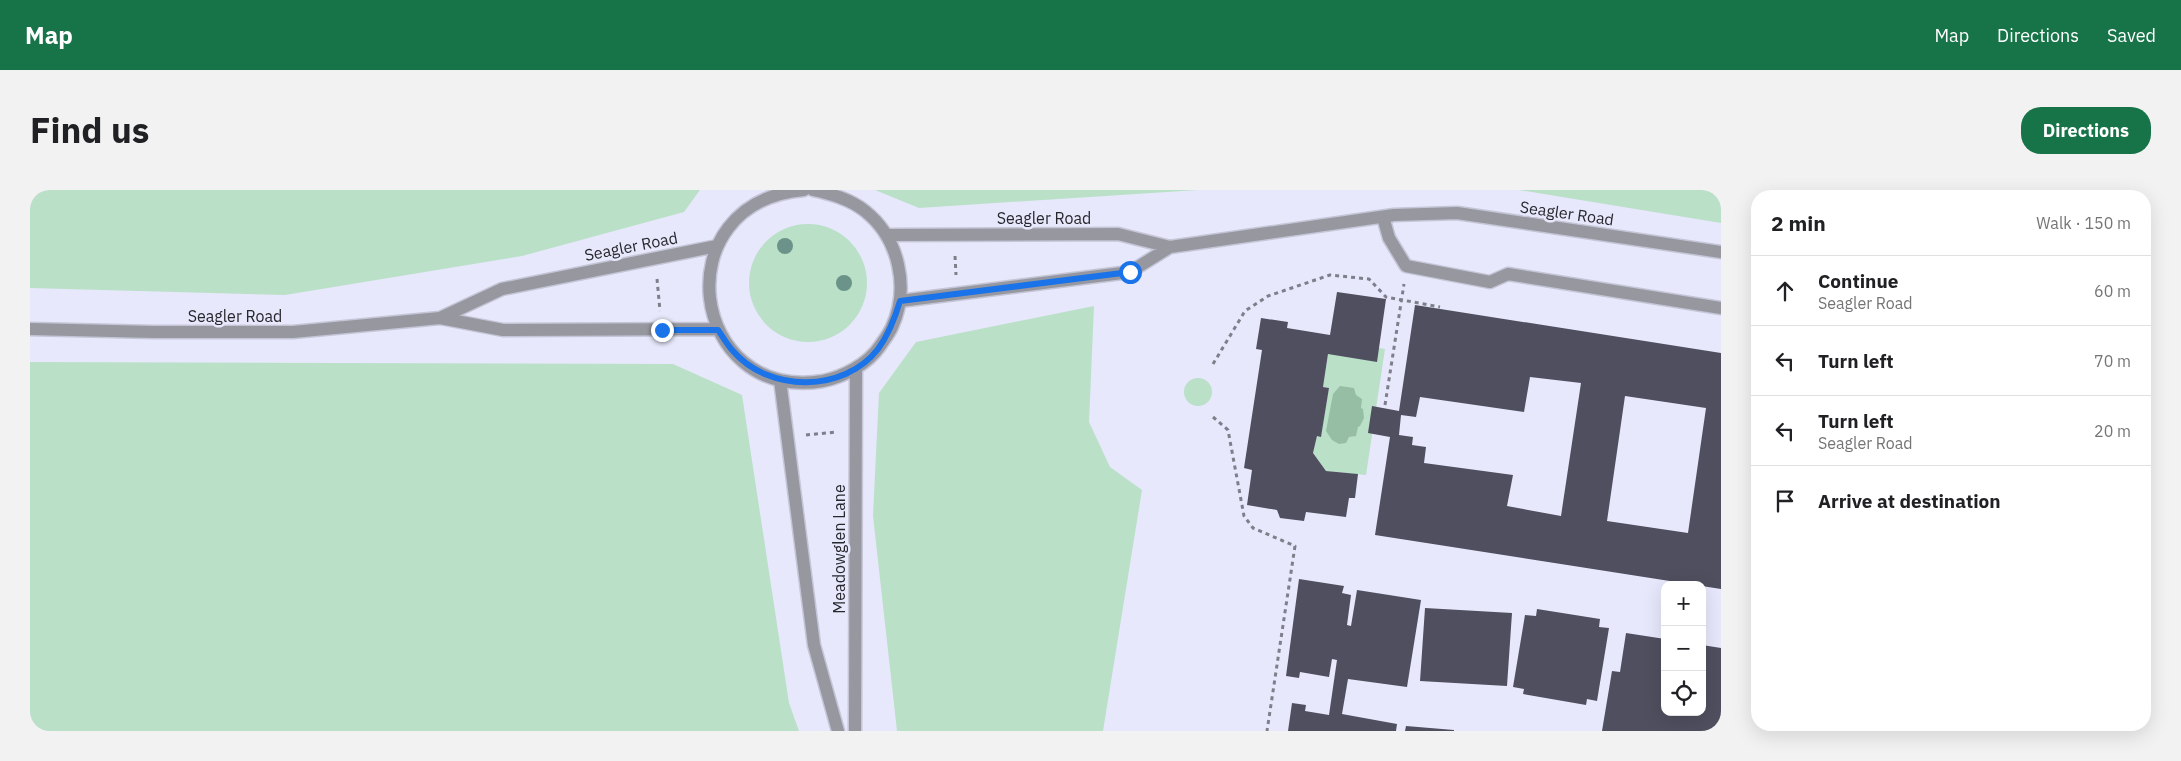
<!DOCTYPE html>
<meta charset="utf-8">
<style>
:root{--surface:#fff;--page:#f2f2f2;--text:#202124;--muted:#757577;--line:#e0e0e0;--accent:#177348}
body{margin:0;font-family:"IBM Plex Sans",sans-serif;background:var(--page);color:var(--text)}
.controls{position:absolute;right:15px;bottom:15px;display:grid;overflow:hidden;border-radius:10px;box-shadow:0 5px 20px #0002}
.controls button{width:45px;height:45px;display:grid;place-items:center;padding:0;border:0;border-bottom:1px solid var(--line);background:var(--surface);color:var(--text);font:25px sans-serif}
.stop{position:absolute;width:15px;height:15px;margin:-11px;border:4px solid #1a73e8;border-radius:50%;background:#fff}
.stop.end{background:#1a73e8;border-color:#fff;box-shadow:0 1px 5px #0008}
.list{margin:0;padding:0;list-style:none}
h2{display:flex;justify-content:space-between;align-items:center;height:65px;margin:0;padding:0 20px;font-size:21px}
h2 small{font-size:16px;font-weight:400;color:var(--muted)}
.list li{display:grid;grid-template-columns:32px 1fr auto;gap:15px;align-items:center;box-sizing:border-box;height:70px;padding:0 20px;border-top:1px solid var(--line)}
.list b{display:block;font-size:19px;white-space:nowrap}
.list p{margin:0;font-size:16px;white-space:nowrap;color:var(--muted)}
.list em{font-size:16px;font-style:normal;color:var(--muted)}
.icon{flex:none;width:28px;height:28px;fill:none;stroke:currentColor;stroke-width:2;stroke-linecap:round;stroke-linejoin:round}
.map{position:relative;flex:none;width:1691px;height:541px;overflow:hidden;border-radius:20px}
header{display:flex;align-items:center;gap:30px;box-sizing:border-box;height:70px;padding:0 25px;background:var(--accent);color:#fff}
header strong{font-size:24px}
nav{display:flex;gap:28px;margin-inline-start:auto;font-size:18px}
.intro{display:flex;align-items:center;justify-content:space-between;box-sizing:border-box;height:120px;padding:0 30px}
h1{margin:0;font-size:35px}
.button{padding:12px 22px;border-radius:20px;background:var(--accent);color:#fff;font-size:18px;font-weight:700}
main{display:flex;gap:30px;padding:0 30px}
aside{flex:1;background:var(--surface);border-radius:20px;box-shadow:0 5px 20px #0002}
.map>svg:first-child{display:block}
</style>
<header>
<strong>Map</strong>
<nav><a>Map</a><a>Directions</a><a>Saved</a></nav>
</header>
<div class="intro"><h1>Find us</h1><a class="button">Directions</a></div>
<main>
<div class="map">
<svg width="1691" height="541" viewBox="0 0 1691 541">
<rect width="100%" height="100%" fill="#e7e8fb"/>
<!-- green -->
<path fill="#bae0c8" d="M0,0H670L654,22L492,66L255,105L0,98Z
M845,0H1168L889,18Z
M1489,0H1691V33Z
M719 93a59 59 0 1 1 118 0a59 59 0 1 1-118 0Z
M1064,116L1059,232L1080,277L1112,300L1073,541H867L843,326L849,203L886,152Z
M1349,158L1355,159L1336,285L1296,281L1283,263L1287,246H1291L1299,198L1293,197L1298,164Z
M0,172L643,174L712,205L759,513L769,541H0Z
M1154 202a14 14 0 1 1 28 0a14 14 0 1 1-28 0Z"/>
<!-- water -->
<path fill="#95bea5" d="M1310,196L1324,198L1326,205L1332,209L1331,218L1333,219L1334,228L1330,236L1328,237L1326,246L1319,247L1316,253L1309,254L1302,250L1296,241L1303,204Z"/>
<!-- building -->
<path fill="#4f4f5f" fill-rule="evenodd" d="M1307,102L1356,109L1347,172L1298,164L1293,197L1299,198L1291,247L1287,246L1283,263L1296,281L1328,284L1325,308H1319L1316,327L1276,322L1274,331L1250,328L1247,320L1217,315L1222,280L1214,278L1232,160L1226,159L1231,128L1258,132L1257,138L1300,145Z
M1385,115L1691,163V399L1345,345L1360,247L1338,243L1342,216L1369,221ZM1500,187L1551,193L1531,326L1477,316L1483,285L1394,273L1396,257L1382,255L1383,247L1369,245L1371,225L1386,227L1390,207L1494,222ZM1595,206L1676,218L1658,343L1577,331Z
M1269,389L1314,396L1312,403L1321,405L1317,435L1321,436L1327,400L1391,410L1377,497L1318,489L1312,524L1367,534L1366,541H1258L1262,513L1276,515L1275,521L1299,525L1307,470L1302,469L1299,487L1270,482L1269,488L1256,486Z
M1395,418L1482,423L1477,496L1390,491Z
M1507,419L1570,429L1569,437L1579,438L1567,511L1557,509L1556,515L1493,504L1494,499L1483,497L1495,425L1506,426Z
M1596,443L1635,449V522H1672V455L1691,458V541H1572L1582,481L1590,482Z
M1376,536L1424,540V541H1375Z"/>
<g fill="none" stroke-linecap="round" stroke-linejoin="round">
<!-- service casing -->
<g stroke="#c4c5d6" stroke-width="15">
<path id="service" d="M1353,27L1359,48L1376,76L1460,92L1478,84L1691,118"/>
</g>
<!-- tertiary casing -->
<g stroke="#c4c5d6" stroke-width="15">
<path id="tertiary" d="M774,0C632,12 659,213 793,191C813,187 838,174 850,156C854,150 859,144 862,137C880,98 869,48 835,21C820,9 801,4 783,0
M857,45L1088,44L1140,57L1364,25L1427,23L1691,62
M870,111L1100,82L1140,57
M410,128L472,99L687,56
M0,139L124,142H263L410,128L473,140L688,139
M750,190L784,455L808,541
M825,541L826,178"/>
</g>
<!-- path -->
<path stroke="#7e7f8b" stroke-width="3" stroke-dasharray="4 4" stroke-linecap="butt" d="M925,66L926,85
M627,89L630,121
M1183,174L1215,121L1238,106L1300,85L1339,89L1356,107L1410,117
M1355,215L1374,94
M1183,227L1198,240L1214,326L1223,338L1265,356L1237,541
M776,245L807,242"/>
<!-- service -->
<use href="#service" stroke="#96979f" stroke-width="12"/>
<!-- tertiary -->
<use href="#tertiary" stroke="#96979f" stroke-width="12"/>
</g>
<!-- trees -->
<g fill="#6b938a">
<circle cx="755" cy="56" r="8"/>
<circle cx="814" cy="93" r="8"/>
</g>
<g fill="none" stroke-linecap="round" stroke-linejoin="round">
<!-- route -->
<path stroke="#1a73e8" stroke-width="6" d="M632,140H688C693,147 697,155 703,161C739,203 814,203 848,159C859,144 865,128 870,111L1100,82"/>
</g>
<g text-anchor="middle" stroke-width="5" stroke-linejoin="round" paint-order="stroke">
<!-- street labels -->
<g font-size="16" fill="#27272e" stroke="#e7e8fb">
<text transform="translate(1537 23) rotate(8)" y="6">Seagler Road</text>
<text x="1014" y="34">Seagler Road</text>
<text transform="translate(601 56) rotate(-11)" y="6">Seagler Road</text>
<text x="205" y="132">Seagler Road</text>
<text transform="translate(809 359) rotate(-90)" y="6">Meadowglen Lane</text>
</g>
</g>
</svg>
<div class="controls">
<button>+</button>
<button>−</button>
<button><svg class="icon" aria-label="locate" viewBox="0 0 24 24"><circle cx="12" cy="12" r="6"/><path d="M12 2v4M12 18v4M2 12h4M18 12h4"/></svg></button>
</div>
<div class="stop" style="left:1100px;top:82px"></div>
<div class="stop end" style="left:632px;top:140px"></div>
</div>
<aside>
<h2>2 min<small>Walk · 150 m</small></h2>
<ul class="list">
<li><svg class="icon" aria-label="ahead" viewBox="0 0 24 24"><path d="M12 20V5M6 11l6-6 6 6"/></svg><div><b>Continue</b><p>Seagler Road</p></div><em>60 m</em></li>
<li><svg class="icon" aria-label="left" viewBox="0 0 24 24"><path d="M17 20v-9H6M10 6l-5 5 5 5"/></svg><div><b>Turn left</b></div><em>70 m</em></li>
<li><svg class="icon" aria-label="left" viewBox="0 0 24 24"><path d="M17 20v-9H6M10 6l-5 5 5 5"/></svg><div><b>Turn left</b><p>Seagler Road</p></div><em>20 m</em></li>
<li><svg class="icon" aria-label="arrive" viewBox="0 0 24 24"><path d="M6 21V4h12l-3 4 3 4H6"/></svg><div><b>Arrive at destination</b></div></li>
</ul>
</aside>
</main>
